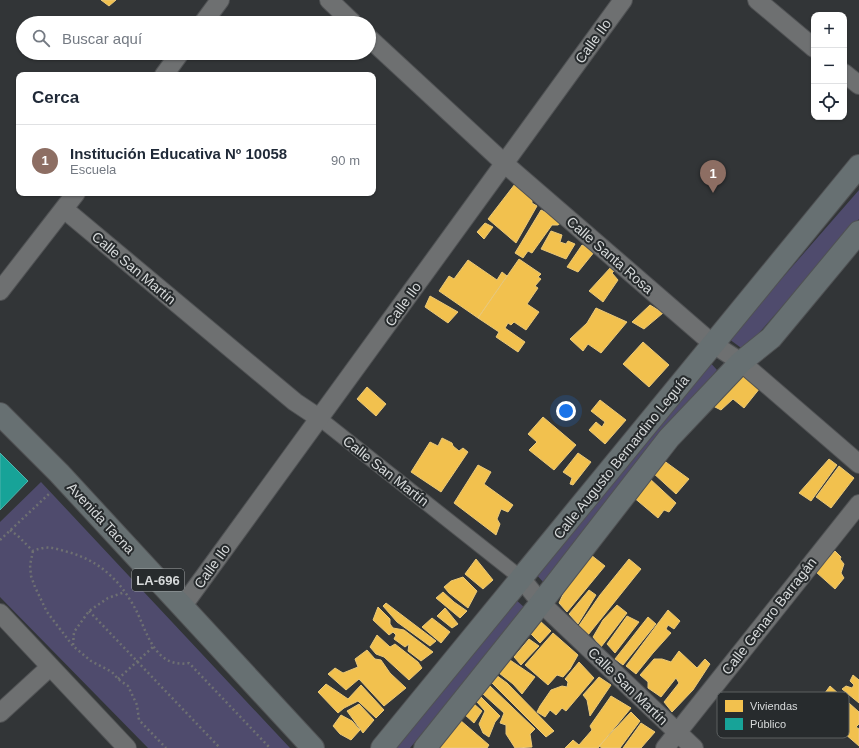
<!DOCTYPE html>
<html lang="es">
<meta charset="utf-8">
<style>
:root{--surface:#fff;--page:#f6f6f7;--text:#1f2937;--muted:#747a83;--line:#e0e1e3;--accent:#db2777}
body{margin:0;font-family:Arial,sans-serif;background:var(--page);color:var(--text)}
.controls{position:absolute;right:12px;top:12px;display:grid;overflow:hidden;border-radius:8px;box-shadow:0 1px 3px #0004}
.controls button{width:36px;height:36px;display:grid;place-items:center;padding:0;border:0;border-bottom:1px solid var(--line);background:var(--surface);color:var(--text);font:20px sans-serif}
.you{position:absolute;left:566px;top:411px;width:14px;height:14px;margin:-10px;border:3px solid #fff;border-radius:50%;background:#1a73e8;box-shadow:0 0 0 6px #1a73e833}
.badge{display:grid;place-items:center;width:26px;height:26px;border-radius:50%;background:var(--accent);color:#fff;font-size:13px;font-weight:700}
.pin{position:absolute;translate:-50% -33px;filter:drop-shadow(0 1px 2px #0008)}
.pin::after{content:'';position:absolute;top:21px;width:14px;height:12px;background:inherit;clip-path:polygon(0 0,100% 0,50% 100%)}
.list{margin:0;padding:0;list-style:none}
h2{display:flex;justify-content:space-between;align-items:center;height:52px;margin:0;padding:0 16px;font-size:17px}
h2 small{font-size:13px;font-weight:400;color:var(--muted)}
.list li{display:grid;grid-template-columns:26px 1fr auto;gap:12px;align-items:center;box-sizing:border-box;height:72px;padding:0 16px;border-top:1px solid var(--line)}
.list b{display:block;font-size:15px;white-space:nowrap}
.list p{margin:0;font-size:13px;white-space:nowrap;color:var(--muted)}
.list em{font-size:13px;font-style:normal;color:var(--muted)}
.icon{flex:none;width:22px;height:22px;fill:none;stroke:currentColor;stroke-width:2;stroke-linecap:round;stroke-linejoin:round}
.map{position:relative;flex:none;width:859px;height:748px;overflow:hidden}
.search{position:absolute;background:var(--surface);box-shadow:0 1px 3px #0004;left:16px;top:16px;width:360px;height:44px;display:flex;align-items:center;gap:10px;box-sizing:border-box;padding:0 14px;border-radius:22px;color:var(--muted);font-size:15px}
.panel{position:absolute;background:var(--surface);box-shadow:0 1px 3px #0004;left:16px;top:72px;width:360px;height:124px;border-radius:8px}
.map>svg:first-child{display:block}
</style>
<div class="map">
<svg width="859" height="748" viewBox="0 0 859 748">
<rect width="100%" height="100%" fill="#323537"/>
<!-- green -->
<path fill="#4f4b6d" d="M859,190V219L744,350L729,339Z
M708,360L717,370L544,583L535,573Z
M41,482L290,748H148L0,597V522Z
M514,598L525,608L410,748H391Z"/>
<!-- homes -->
<path fill="#f2c14e" stroke="#eac878" d="M101,0H116L109,6Z
M515,184L532,198V203L537,206L516,243L488,219Z
M541,210L563,221L558,225H552L532,253L528,251L523,258L515,253Z
M485,223L493,227L484,239L477,232Z
M551,231L562,235L560,242L566,244L568,241L575,244L566,259L541,249Z
M582,245L595,251L578,272L567,267Z
M519,259L541,274L538,277L541,279L535,286L538,288L527,304L539,312L526,330L514,322L511,325L508,323L505,328L525,342L518,352L496,337L499,332L478,318Z
M468,260L497,280L502,272L507,276L478,318L439,291L449,276L454,279Z
M611,267L616,269L612,273L618,280L603,302L589,291Z
M430,296L458,312L448,323L425,307Z
M650,305L663,313L644,329L632,322Z
M596,308L627,322L601,353L588,344L583,351L570,339L587,323Z
M643,342L669,365L649,387L623,364Z
M736,370L760,388L744,408L733,399L721,410L713,406Z
M367,387L386,404L376,416L357,399Z
M600,400L626,420L605,444L589,430L596,422L602,427L605,422L591,411Z
M543,417L576,445L554,470L529,450L537,442L528,434Z
M442,438L452,443L453,446L459,451L463,448L468,452L441,492L411,472L430,442L438,446Z
M578,453L591,462L573,485L570,484L572,478L563,472Z
M829,459L837,465L811,501L799,493Z
M663,460L689,479L676,494L652,472Z
M478,465L491,472L484,484L513,505L508,512L501,509L497,519L500,524L496,535L454,503Z
M839,466L854,478L831,508L816,497Z
M649,478L676,503L669,512L664,510L658,518L632,496Z
M835,551L841,557L840,559L844,564L841,573L844,578L835,589L816,572Z
M591,555L605,566L567,612L559,603L572,575Z
M476,559L493,580L483,589L465,574Z
M629,559L641,569L588,635L578,627L600,595Z
M463,577L477,591L468,608L449,593L444,587L451,581Z
M589,590L596,595L578,624L569,614Z
M443,592L454,602L467,611L460,618L436,598Z
M386,603L436,641L430,646L397,622L383,606Z
M617,605L627,613L601,647L593,637L603,620Z
M378,607L390,619V624L393,628L404,630L433,652L421,661L408,651L409,644L405,647L394,639L396,635L393,632L389,635L373,620Z
M445,608L458,624L452,628L437,616Z
M668,610L680,621L674,629L668,625L666,629L671,633L653,653L636,674L626,666Z
M627,616L639,622L615,653L607,644Z
M648,617L656,624L623,665L615,659Z
M432,618L450,632L441,643L422,627Z
M539,620L551,631L540,643L529,632Z
M553,633L578,655L570,669L563,677L557,675L548,685L525,665Z
M377,635L390,647L395,644L418,662L422,668L409,680L384,657L376,654L370,647Z
M529,639L539,646L521,665L514,657Z
M367,650L375,659L381,660L390,673L406,688L384,706L359,679L346,690L328,674L335,668L343,673L358,667L355,659Z
M679,651L697,668L705,659L710,664L693,690L672,712L664,702L679,683L676,678L661,697L648,688V682L640,675L654,659H662L671,662Z
M510,660L535,677L522,694L513,684L499,673Z
M579,662L594,678L566,711L562,708L556,715L550,710L545,717L537,712L540,706L551,690L562,686L567,687L568,682L565,679Z
M496,675L507,683L554,731L546,737L492,683Z
M853,675L859,680V703L842,689L846,686L852,688L854,685L850,681Z
M599,677L611,685L590,716L587,700L583,695Z
M326,684L348,699L361,685L384,710L376,718L358,701L344,708L338,713L318,692Z
M490,686L535,729L530,734L532,747L515,748L506,734V725L500,723L504,713L483,694Z
M830,686L859,712V724L856,727L859,729V746L837,727L845,716L822,697Z
M611,696L631,708L598,748H565L573,740L579,745L592,730L590,726Z
M481,697L500,716L495,722L489,737L483,733L479,724L485,711L477,702Z
M473,703L482,711L474,723L464,714Z
M359,704L374,720L363,733L347,711Z
M631,712L640,721L620,748H602L599,746Z
M341,715L352,721L360,730L351,740L340,734L333,726Z
M460,720L489,745L487,748H437Z
M641,723L655,732L641,748H623Z"/>
<!-- public -->
<path fill="#17a398" stroke="#51b4ac" d="M0,453L28,481L0,510Z"/>
<g fill="none" stroke-linecap="round" stroke-linejoin="round">
<!-- pedestrian casing -->
<g stroke="#505254" stroke-width="16">
<path id="pedestrian" d="M319,418L521,578"/>
</g>
<!-- minor casing -->
<g stroke="#505254" stroke-width="20">
<path id="minor" d="M329,0L353,23
M757,0L814,48
M203,23L220,0
M369,38L505,164L713,344L741,362L859,464
M844,73L859,85
M164,75L180,53
M64,209L295,402L319,418
M0,291L76,193
M521,578L541,603L694,748
M182,607L623,0
M0,613L127,748
M0,713L50,667
M665,748L859,504"/>
</g>
<!-- primary casing -->
<g stroke="#505254" stroke-width="24">
<path id="primary" d="M0,414L59,473L313,748
M382,748L859,166
M425,748L541,603L669,438L741,362L771,338L859,232"/>
</g>
<!-- path -->
<path stroke="#6e7072" stroke-width="2.5" stroke-dasharray="2 3" stroke-linecap="butt" d="M10,530L18,536L33,551C48,545 53,548 68,552C86,557 102,566 115,580C123,588 130,599 136,610C147,632 155,669 189,663L270,748
M0,540L50,493
M33,551L30,565L31,576L35,587L47,612L73,646L91,661L112,672L118,679L128,686L137,705L139,720L166,748
M89,611L220,748
M73,645L74,632L89,611L108,598L125,592
M118,679L153,647"/>
<!-- pedestrian -->
<use href="#pedestrian" stroke="#6e7071" stroke-width="14"/>
<!-- minor -->
<use href="#minor" stroke="#6e7071" stroke-width="18"/>
<!-- primary -->
<use href="#primary" stroke="#677072" stroke-width="22"/>
</g>
<g text-anchor="middle" stroke-width="4" stroke-linejoin="round" paint-order="stroke">
<!-- shield labels -->
<rect fill="#272b2d" stroke="#a2a6a7" stroke-width="1" x="132" y="569" width="52" height="22" rx="3"/>
<g font-size="13" font-weight="bold" fill="#d7dadb">
<text x="158" y="585">LA-696</text>
</g>
<!-- street labels -->
<g font-size="14" fill="#d7dadb" stroke="#272b2d">
<text transform="translate(593 41) rotate(-54)" y="5">Calle Ilo</text>
<text transform="translate(610 255) rotate(41)" y="5">Calle Santa Rosa</text>
<text transform="translate(134 268) rotate(40)" y="5">Calle San Martín</text>
<text transform="translate(403 304) rotate(-54)" y="5">Calle Ilo</text>
<text transform="translate(621 457) rotate(-51)" y="5">Calle Augusto Bernardino Leguía</text>
<text transform="translate(386 471) rotate(38)" y="5">Calle San Martín</text>
<text transform="translate(101 518) rotate(47)" y="5">Avenida Tacna</text>
<text transform="translate(212 566) rotate(-54)" y="5">Calle Ilo</text>
<text transform="translate(769 616) rotate(-52)" y="5">Calle Genaro Barragán</text>
<text transform="translate(628 686) rotate(44)" y="5">Calle San Martín</text>
</g>
</g>
<!-- legend -->
<rect x="717" y="692" width="132" height="46" rx="6" fill="#272b2d" stroke="#5c6061" stroke-width="1"/>
<rect x="725" y="700" width="18" height="12" fill="#f2c14e"/>
<rect x="725" y="718" width="18" height="12" fill="#17a398"/>
<g font-size="11" fill="#d7dadb">
<text x="750" y="710">Viviendas</text>
<text x="750" y="728">Público</text>
</g>
</svg>
<div class="controls">
<button>+</button>
<button>−</button>
<button><svg class="icon" aria-label="locate" viewBox="0 0 24 24"><circle cx="12" cy="12" r="6"/><path d="M12 2v4M12 18v4M2 12h4M18 12h4"/></svg></button>
</div>
<div class="you"></div>
<div class="pin badge" style="left:713px;top:193px;background:#8d6e63">1</div>
<div class="search"><svg class="icon" aria-label="search" viewBox="0 0 24 24"><circle cx="10" cy="10" r="6"/><path d="M15 15l6 6"/></svg>Buscar aquí</div>
<section class="panel">
<h2>Cerca<small></small></h2>
<ul class="list">
<li><span class="badge" style="background:#8d6e63">1</span><div><b>Institución Educativa Nº 10058</b><p>Escuela</p></div><em>90 m</em></li>
</ul>
</section>
</div>
